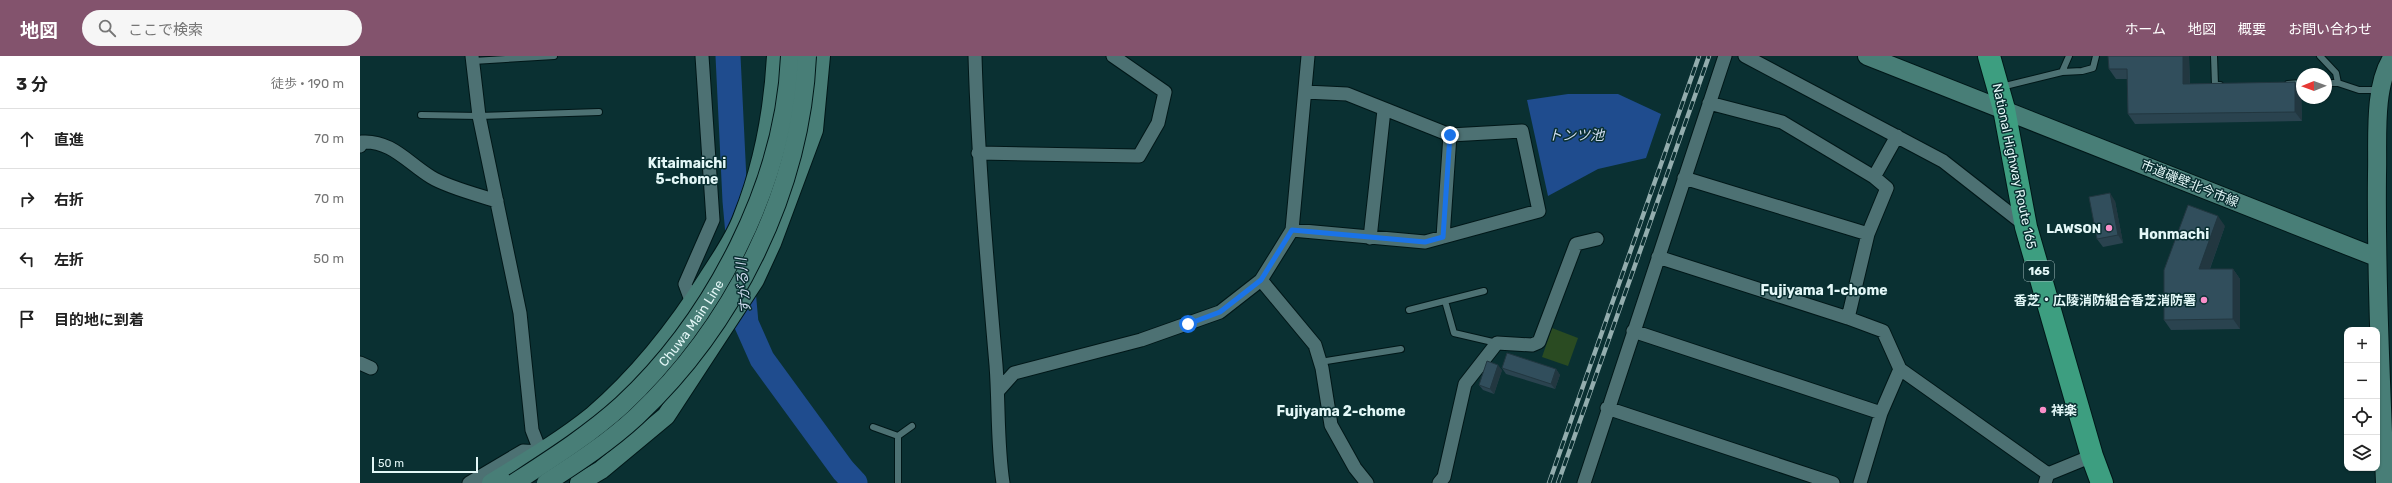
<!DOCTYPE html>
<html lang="ja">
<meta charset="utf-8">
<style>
:root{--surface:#fff;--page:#f6f6f6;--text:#222;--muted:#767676;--line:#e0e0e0;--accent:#83536d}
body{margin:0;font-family:Rubik,"Noto Sans JP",sans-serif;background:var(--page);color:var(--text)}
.controls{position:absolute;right:12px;bottom:12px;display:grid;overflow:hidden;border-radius:8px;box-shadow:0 1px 3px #0004}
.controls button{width:36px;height:36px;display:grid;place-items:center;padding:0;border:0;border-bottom:1px solid var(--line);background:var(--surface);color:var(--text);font:20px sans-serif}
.compass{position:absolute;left:1936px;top:12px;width:36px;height:36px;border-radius:50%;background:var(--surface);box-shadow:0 1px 3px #0004;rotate:269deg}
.scale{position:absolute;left:12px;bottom:10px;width:106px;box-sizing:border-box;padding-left:4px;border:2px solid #e3f7f7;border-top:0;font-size:11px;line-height:14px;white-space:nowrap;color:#e3f7f7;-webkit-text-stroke:3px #0a3032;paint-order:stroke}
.stop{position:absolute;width:12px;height:12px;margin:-9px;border:3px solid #1a73e8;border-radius:50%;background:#fff}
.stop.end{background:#1a73e8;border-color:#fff;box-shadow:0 1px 4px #0008}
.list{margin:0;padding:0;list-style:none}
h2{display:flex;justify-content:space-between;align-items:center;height:52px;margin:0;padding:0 16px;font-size:17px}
h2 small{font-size:13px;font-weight:400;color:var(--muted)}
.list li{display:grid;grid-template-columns:26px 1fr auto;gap:12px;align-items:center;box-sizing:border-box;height:60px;padding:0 16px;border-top:1px solid var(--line)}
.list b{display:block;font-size:15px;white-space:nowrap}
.list em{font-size:13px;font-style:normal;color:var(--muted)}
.icon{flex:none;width:22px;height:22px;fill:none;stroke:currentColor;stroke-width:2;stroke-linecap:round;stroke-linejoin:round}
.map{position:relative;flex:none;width:2032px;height:427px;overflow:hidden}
header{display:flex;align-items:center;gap:24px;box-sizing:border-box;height:56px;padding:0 20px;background:var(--accent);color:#fff}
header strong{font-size:19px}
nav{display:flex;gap:22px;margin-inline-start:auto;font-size:14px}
.search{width:280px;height:36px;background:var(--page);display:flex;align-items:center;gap:10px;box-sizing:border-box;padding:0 14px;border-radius:22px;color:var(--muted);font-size:15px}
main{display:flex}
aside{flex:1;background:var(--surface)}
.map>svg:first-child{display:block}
</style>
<header>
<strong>地図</strong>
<div class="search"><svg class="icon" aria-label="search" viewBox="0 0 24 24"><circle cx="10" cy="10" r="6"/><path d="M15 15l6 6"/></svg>ここで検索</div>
<nav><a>ホーム</a><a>地図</a><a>概要</a><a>お問い合わせ</a></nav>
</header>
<main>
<aside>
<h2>3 分<small>徒歩 · 190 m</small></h2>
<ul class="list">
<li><svg class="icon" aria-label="ahead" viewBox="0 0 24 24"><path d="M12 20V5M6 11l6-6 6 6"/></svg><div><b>直進</b></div><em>70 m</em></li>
<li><svg class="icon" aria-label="right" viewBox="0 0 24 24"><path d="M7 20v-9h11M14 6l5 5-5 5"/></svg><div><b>右折</b></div><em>70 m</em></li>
<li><svg class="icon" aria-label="left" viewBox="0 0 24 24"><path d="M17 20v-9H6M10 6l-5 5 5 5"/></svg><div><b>左折</b></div><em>50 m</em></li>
<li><svg class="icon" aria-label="arrive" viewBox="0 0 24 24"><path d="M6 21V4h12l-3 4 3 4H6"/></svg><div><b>目的地に到着</b></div></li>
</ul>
</aside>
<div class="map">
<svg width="2032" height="427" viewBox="0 0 2032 427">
<rect width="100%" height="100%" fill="#0a3032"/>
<!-- green -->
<path fill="#2a4b22" d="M1192,272L1218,282L1208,310L1182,301Z"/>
<!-- water -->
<path fill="#1f4c8e" d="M1208,38H1258L1301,58L1286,102L1238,113L1188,140L1167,44Z"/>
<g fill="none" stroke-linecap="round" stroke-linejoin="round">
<!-- river -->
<path stroke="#1f4c8e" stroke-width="25" d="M368,0L375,145L386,267L402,303L483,414L495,427"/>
<!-- lane casing -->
<g stroke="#001718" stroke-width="8">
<path id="lane" d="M1709,0L1702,16L1722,15L1733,12L1736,0
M1854,0L1855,29H1860
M1960,0L1976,17L1978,27
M113,5L194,0
M1966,27H1978L1999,34H2019
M1928,28L1942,27
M1641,31L1702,16
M61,59L119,60L239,56
M1085,245L1094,277L1137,287
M1049,254L1124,235
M960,306L1041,293
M513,371L538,380V427
M538,380L552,370"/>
</g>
<!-- street casing -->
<g stroke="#001718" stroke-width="15">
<path id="street" d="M112,0L119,60L160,257L172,374L184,405
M615,0C618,103 627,206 636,309C639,348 637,388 643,427
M1385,0L1583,105L1666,170
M1349,47L1422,66L1514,121L1527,132L1508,178
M0,90L2,86C31,84 48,107 71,121C87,131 118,139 137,145
M618,97L779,100L798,67L805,36L753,0
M1514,121L1537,80
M1324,122L1508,178L1488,262
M932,174L1065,186L1179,155L1162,75L1090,79L987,38L945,36
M1083,181L1090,79
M1010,182L1024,54
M1298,201L1488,262L1523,275L1540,313L1521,357L1500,427
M901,224L955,289L962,312L971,369L995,412L1007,427
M332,247L325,228L353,164L342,0
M1273,275L1521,357
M0,307L11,312
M1540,313L1688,418
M638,335L654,317L781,284L860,256L901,224L932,174L948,0
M1247,352L1473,427
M109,427L163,395L181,396
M1079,427L1084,421L1105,328L1137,287L1172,289L1179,286L1216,188L1237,183
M1224,427L1365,0
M1685,427L1688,418L1732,400"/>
</g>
<!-- secondary casing -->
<g stroke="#001718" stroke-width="20">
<path id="secondary" d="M1507,0L2016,201
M131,427C165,406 201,385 232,360C280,319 318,270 351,217C362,200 375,181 382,162C402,112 413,54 416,0
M219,427L241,414L306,360L395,224L412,187L454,74L461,0
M2025,427C2021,324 2016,221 2017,118C2018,85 2013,31 2032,2"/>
</g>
<!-- highway casing -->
<g stroke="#001718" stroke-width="24">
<path id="highway" d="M1629,0L1644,53L1666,171L1732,400L1742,427"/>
</g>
<!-- lane -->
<use href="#lane" stroke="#4d7173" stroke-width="6"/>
<!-- street -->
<use href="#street" stroke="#4d7173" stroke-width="13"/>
<!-- secondary -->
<use href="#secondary" stroke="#487e77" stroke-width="18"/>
<!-- highway -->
<use href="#highway" stroke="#3d9e80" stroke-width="22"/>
<!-- rail casing -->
<g stroke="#93adae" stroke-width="4.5">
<path id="rail" d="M1189,427L1339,0
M1198,427L1349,0"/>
</g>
<!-- rail -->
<use href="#rail" stroke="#0a3032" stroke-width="3" stroke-dasharray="9" stroke-linecap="butt"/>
<!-- secondary-bridge casing -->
<g stroke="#001718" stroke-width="20" stroke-linecap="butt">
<g id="secondary-bridge">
<path id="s1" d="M154,427C191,403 229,379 262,349C354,263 425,127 430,0"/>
<path d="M186,427C217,407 249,386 276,361C374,269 441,135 447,0"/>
</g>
</g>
<!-- secondary-bridge -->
<use href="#secondary-bridge" stroke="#487e77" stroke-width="18"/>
</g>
<!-- wall -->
<path fill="#2a434f" d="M1748,0H1829L1830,28L1935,26L1941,36L1942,65L1775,68L1768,58L1767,23H1756L1749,13Z
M1755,145L1763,187L1743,191L1737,183Z
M1865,170L1850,213H1873L1880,223V273L1811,274L1804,264Z
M1142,312L1196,313L1200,319L1195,333L1146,318Z
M1142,314L1134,338L1123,334L1119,329Z"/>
<!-- shaded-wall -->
<path fill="#223740" d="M1823,0H1829L1830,38L1823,28Z
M1935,26L1941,36L1942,65L1935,56Z
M1750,137L1755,145L1763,187L1758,179Z
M1858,160L1865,170L1846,223L1839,213Z
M1873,213L1880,223V273L1873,263Z
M1138,309L1142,314L1134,338L1130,333Z
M1196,313L1200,319L1195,333L1191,328Z"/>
<!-- building -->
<path fill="#314e5c" stroke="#223740" d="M1748,0H1823V28L1935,26V56L1768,58L1767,13H1749Z
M1750,137L1758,179L1737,183L1729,141Z
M1828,149L1858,160L1839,213H1873V263L1804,264V214Z
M1147,297L1196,313L1191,328L1142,312Z
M1127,305L1138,309L1130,333L1119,329Z"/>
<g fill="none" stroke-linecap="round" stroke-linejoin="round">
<!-- route -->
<path stroke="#1a73e8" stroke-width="5" d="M828,268L860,256L901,224L932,174L1065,186L1083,181L1090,79"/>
</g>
<!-- markers -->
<g fill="#f98fc9" stroke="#0a3032" stroke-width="1.5">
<circle cx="1749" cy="172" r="4"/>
<circle cx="1844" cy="244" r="4"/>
<circle cx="1683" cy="354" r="4"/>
</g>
<g text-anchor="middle" stroke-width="3" stroke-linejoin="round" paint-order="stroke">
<!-- shield labels -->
<rect fill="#0a3032" stroke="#a2bbbc" stroke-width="1" x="1664" y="205" width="30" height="20" rx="3"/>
<g font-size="12" font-weight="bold" fill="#e3f7f7">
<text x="1679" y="219">165</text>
</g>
<!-- street labels -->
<g font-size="13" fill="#e3f7f7" stroke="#0a3032">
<text transform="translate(1655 110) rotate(78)" y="5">National Highway Route 165</text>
<text transform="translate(1830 127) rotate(22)" y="5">市道磯壁北今市線</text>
<text dy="5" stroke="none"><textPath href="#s1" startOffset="241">Chuwa Main Line</textPath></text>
</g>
<!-- poi labels -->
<g font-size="13" font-weight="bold" fill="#e3f7f7" stroke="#0a3032" text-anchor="end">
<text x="1741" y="177">LAWSON</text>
<text x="1836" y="249">香芝・広陵消防組合香芝消防署</text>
<text x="1691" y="359" text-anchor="start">祥楽</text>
</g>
<!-- water labels -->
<g font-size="14" font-style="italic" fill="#cedbee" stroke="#0a3032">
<text x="1216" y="84">トンツ池</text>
<text transform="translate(383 230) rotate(-95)" y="5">すがる川</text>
</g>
<!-- neighbourhood labels -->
<g font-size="14" font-weight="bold" fill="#e3f7f7" stroke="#0a3032">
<text x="327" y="112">Kitaimaichi<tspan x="327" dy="16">5-chome</tspan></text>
<text x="1814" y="183">Honmachi</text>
<text x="1464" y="239">Fujiyama 1-chome</text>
<text x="981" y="360">Fujiyama 2-chome</text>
</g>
</g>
</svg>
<div class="controls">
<button>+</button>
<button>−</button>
<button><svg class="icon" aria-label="locate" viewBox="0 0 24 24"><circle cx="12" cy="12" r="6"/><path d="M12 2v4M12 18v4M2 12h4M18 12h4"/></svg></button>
<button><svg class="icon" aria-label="layers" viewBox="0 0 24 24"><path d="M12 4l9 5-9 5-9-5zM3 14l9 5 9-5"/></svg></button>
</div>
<svg class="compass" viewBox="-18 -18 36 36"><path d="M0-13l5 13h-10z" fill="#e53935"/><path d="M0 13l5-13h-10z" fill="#767676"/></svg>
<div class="scale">50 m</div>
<div class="stop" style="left:828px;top:268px"></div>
<div class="stop end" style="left:1090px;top:79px"></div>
</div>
</main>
